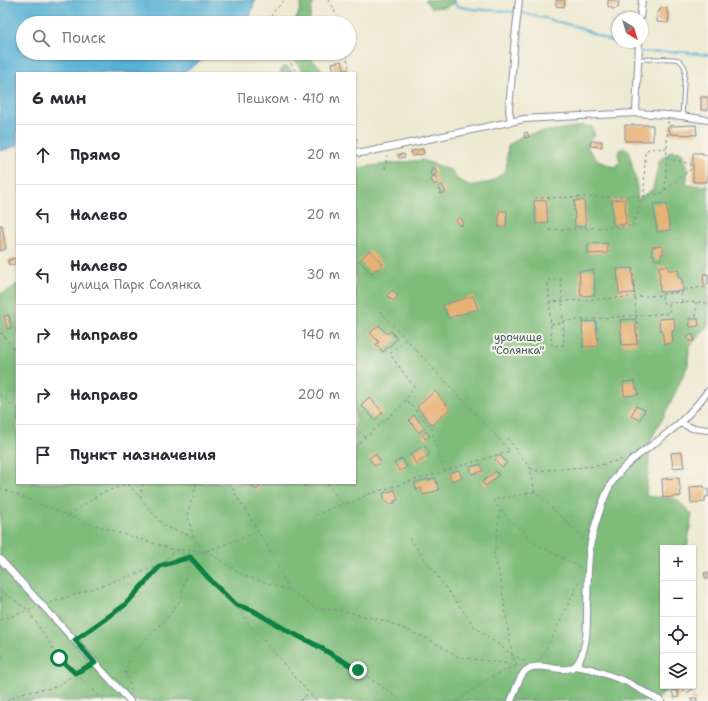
<!DOCTYPE html>
<html lang="ru">
<meta charset="utf-8">
<style>
:root{--surface:#fff;--page:#f2f2f3;--text:#2b2b33;--muted:#7c7c81;--line:#e1e1e2}
body{margin:0;font-family:"Shantell Sans",sans-serif;background:var(--page);color:var(--text)}
.controls{position:absolute;right:12px;bottom:12px;display:grid;overflow:hidden;border-radius:0px;box-shadow:0 1px 3px #0004}
.controls button{width:36px;height:36px;display:grid;place-items:center;padding:0;border:0;border-bottom:1px solid var(--line);background:var(--surface);color:var(--text);font:20px sans-serif}
.compass{position:absolute;left:612px;top:12px;width:36px;height:36px;border-radius:50%;background:var(--surface);box-shadow:0 1px 3px #0004;rotate:142deg}
.stop{position:absolute;width:12px;height:12px;margin:-9px;border:3px solid #0b8043;border-radius:50%;background:#fff}
.stop.end{background:#0b8043;border-color:#fff;box-shadow:0 1px 4px #0008}
.list{margin:0;padding:0;list-style:none}
h2{display:flex;justify-content:space-between;align-items:center;height:52px;margin:0;padding:0 16px;font-size:17px}
h2 small{font-size:13px;font-weight:400;color:var(--muted)}
.list li{display:grid;grid-template-columns:26px 1fr auto;gap:12px;align-items:center;box-sizing:border-box;height:60px;padding:0 16px;border-top:1px solid var(--line)}
.list b{display:block;font-size:15px;white-space:nowrap}
.list p{margin:0;font-size:13px;white-space:nowrap;color:var(--muted)}
.list em{font-size:13px;font-style:normal;color:var(--muted)}
.icon{flex:none;width:22px;height:22px;fill:none;stroke:currentColor;stroke-width:2;stroke-linecap:round;stroke-linejoin:round}
.map{position:relative;flex:none;width:708px;height:701px;overflow:hidden}
.search{position:absolute;background:var(--surface);box-shadow:0 1px 3px #0004;left:16px;top:16px;width:340px;height:44px;display:flex;align-items:center;gap:10px;box-sizing:border-box;padding:0 14px;border-radius:22px;color:var(--muted);font-size:15px}
.panel{position:absolute;background:var(--surface);box-shadow:0 1px 3px #0004;left:16px;top:72px;width:340px;height:412px;border-radius:0px}
.map>svg:first-child{display:block}
</style>
<div class="map">
<svg width="708" height="701" viewBox="0 0 708 701">
<rect width="100%" height="100%" fill="#f7f3e8"/>
<filter id="ink" filterUnits="userSpaceOnUse"><feTurbulence type="fractalNoise" baseFrequency=".025" numOctaves="2"/><feDisplacementMap in="SourceGraphic" scale="8" xChannelSelector="R" yChannelSelector="G"/><feConvolveMatrix kernelMatrix="1 2 1 2 8 2 1 2 1" color-interpolation-filters="sRGB"/></filter>
<filter id="wash" filterUnits="userSpaceOnUse"><feTurbulence type="fractalNoise" baseFrequency=".012" numOctaves="4" result="noise"/><feDisplacementMap in="SourceGraphic" scale="16" xChannelSelector="R" yChannelSelector="G"/><feGaussianBlur stdDeviation="0.9" result="paint"/><feColorMatrix in="noise" values="0 0 0 0 0 0 0 0 0 0 0 0 0 0 0 0 0 1.4 0 .05"/><feComposite in="paint" operator="in"/></filter>
<g filter="url(#wash)">
<rect width="100%" height="100%" fill="#eee9d1"/>
<!-- forest -->
<path fill="#7ebc7a" stroke="#4c766c" d="M302,0H314L312,7L309,23H293L298,15Z
M425,0H455L454,3L445,7L431,8Z
M290,53H304L318,65L324,73H304Z
M283,67H288L294,73H280Z
M581,126L592,127L595,136L589,140L587,147L598,161L614,167L620,162L618,153L621,149L626,148L629,151L637,187V200L653,189L659,161L671,151L682,152L688,171L686,185L706,186L708,184V325L689,347L688,365L664,416L651,439L646,496L676,499L692,514L687,548H663V686H671L656,701H0V294L8,291L17,284V483H355V168L422,160L451,170L457,179L470,186L491,182L506,171L508,146L523,135Z"/>
<!-- water -->
<path fill="#57b1d5" stroke="#39709a" d="M0,0H255L248,23H23V53H213L182,73H17V146L0,151Z"/>
<g fill="none" stroke-linecap="round" stroke-linejoin="round">
<!-- stream -->
<path stroke="#57b1d5" stroke-width="2" d="M451,0L457,6L471,9L516,12
M518,12L548,19
M550,20L575,26L632,50
M639,52H682L708,55"/>
</g>
<g id="blocks">
<!-- building -->
<path fill="#e7b173" d="M556,0H565L564,7L556,6Z
M608,0H619L618,8L612,9L611,7H608Z
M660,8H667V13H669L668,23L657,22V12H659Z
M342,61L344,70L348,69L349,73H334L332,63Z
M701,97H708V110H701Z
M625,125H653V141H625Z
M696,125L697,135L670,134L669,126Z
M527,132L529,137L525,138L524,133Z
M591,141H602V147L590,146Z
M423,149L424,154L412,156L411,151Z
M693,153H703V155H708L707,182H693Z
M404,154L405,157L399,158L398,155Z
M434,167L437,173L432,176L430,172L433,171L431,168Z
M435,176L439,183L434,185L430,178Z
M442,185L446,192L441,194L438,187Z
M625,199L626,224L613,225L612,200Z
M546,200L548,223L536,224L534,201Z
M584,200L586,226L575,227L574,201Z
M666,203L670,230L657,232L653,204Z
M499,211H507L506,227H499Z
M459,217L464,222L461,226L456,220Z
M0,225H2L6,249L0,251Z
M607,243L608,253L588,254V244Z
M663,246V254H661V260H655L654,255H652V247Z
M370,250L383,264L377,270L376,269L371,273L359,261Z
M17,258V261H15V264L9,265L8,260Z
M659,266H668V270H678L679,278H682L683,291L660,292Z
M632,268L634,293L619,294L617,269Z
M594,270L595,295L581,296L579,271Z
M703,274H708V285H704Z
M392,290L398,296L393,301L387,295Z
M473,296L478,309L448,318L443,305Z
M9,315L11,328L7,329L4,316Z
M674,318L675,330L672,331L673,343L664,344L662,330H660L659,319Z
M635,319L637,344L622,345L620,320Z
M689,319H698L699,326L690,327Z
M596,321L598,346L583,347L582,322Z
M379,325L387,334L391,331L397,339L383,352L376,344L379,342L370,333Z
M688,335H694V341H688Z
M635,381L636,389H638V395L624,396L623,382Z
M435,391L450,409L432,425L417,407Z
M369,397L383,412L375,420L361,405Z
M636,406L645,410L640,420L631,416Z
M414,415L425,428L419,433L409,420Z
M426,431L430,436L426,439L422,435Z
M424,445L430,454L416,464L410,454Z
M682,452L684,467L673,468L671,453Z
M375,454L381,462L375,466L369,458Z
M500,455L507,463L502,467L495,460Z
M402,458L407,467L400,471L394,463Z
M481,464L483,471L472,474L470,467Z
M459,470L462,478L451,481L449,473Z
M496,471L499,475L486,486L482,482Z
M435,478L439,490L423,495L421,488L417,490L414,483L427,479L428,480Z
M679,478L681,496L663,498L662,479Z
M250,483H259L261,486L256,490Z
M302,483H309L305,487Z
M704,486L705,489H708V497H705V502L691,503L690,487Z
M395,490L398,500L394,501L395,503L390,504L389,502L386,503L383,493Z
M708,572V579H706L704,573Z
M687,686H693L694,688L687,693L683,689Z
M677,690L679,697L674,698L672,691Z
M691,698H697V701H691Z"/>
</g>
</g>
<g filter="url(#ink)">
<use href="#blocks" fill-opacity="0" stroke="#848c98" stroke-width="1"/>
<g fill="none" stroke-linecap="round" stroke-linejoin="round">
<!-- lane casing -->
<g stroke="#848c98" stroke-width="5">
<path id="lane" d="M639,59C649,60 671,57 679,60C682,62 683,64 685,68L682,116"/>
</g>
<!-- street casing -->
<g stroke="#848c98" stroke-width="8">
<path id="street" d="M640,18L642,0
M636,113L639,42
M511,122L509,110L514,47L519,0
M355,151L360,153L367,152L524,119L636,113L682,116L708,120
M680,423L692,428L708,430
M0,559L130,701
M574,666L591,669L625,681L661,701
M511,701C515,692 518,678 525,671C540,657 570,682 580,659C588,642 587,623 587,605C588,586 587,566 590,548C592,533 603,497 611,484C624,462 644,452 664,436C680,424 696,407 708,391"/>
</g>
<!-- path -->
<path stroke="#848c98" stroke-width="1" stroke-dasharray="3 3" stroke-linecap="butt" d="M328,0L333,7L339,23
M270,23C271,10 278,9 284,0
M284,53L297,73
M346,53L350,73
M355,132L358,144
M385,169L387,155
M665,190L668,121
M535,198L644,196L660,194L691,169V164L666,158
M549,230L633,226L644,196L645,153L648,149L667,148
M633,268L638,343
M561,279L564,345L552,346L548,280Z
M681,293L682,302
M662,294L684,292L686,289L708,287
M549,302L662,295L663,303L696,302L708,303
M696,317V302
M563,321L670,313L669,304
M551,324L563,323
M0,333L3,334L17,354
M0,395L13,406
M407,401L432,429L434,441L444,470
M355,427L365,437
M507,438L530,468L535,492L569,524L584,540
M355,447L403,404L414,387L390,354L406,339
M531,468L535,471L597,466L624,459
M229,483L273,556L289,590
M327,483L343,504L353,502L369,494L510,451L377,308
M128,484L165,527L189,535L205,551
M0,488L85,522L175,550L206,551L244,576L289,590L317,609L339,610L386,621L432,641L458,657L517,665
M534,492L493,500L500,510L535,543L581,568
M140,498L143,483
M500,510L494,555L501,582L512,655L518,668
M69,515L102,493L129,483
M315,515L342,504
M194,538L187,515L197,483
M409,538L475,627L512,655L526,662
M176,551L190,557L213,583L236,605L250,625L309,693L318,701
M207,551L258,532
M0,590L28,610L59,658L105,701
M50,603L160,566L174,551
M236,605L252,610L288,631L316,645L358,670L402,701
M0,620L35,608
M80,637L125,605L160,566L190,557
M540,659L555,632L581,578
M131,691V688L125,671L132,654L171,613L181,599L190,557L204,552
M7,701L21,693L57,687L75,673L89,666
M300,701L309,693
M457,701C472,691 504,665 521,666"/>
<!-- lane -->
<use href="#lane" stroke="#fff" stroke-width="3"/>
<!-- street -->
<use href="#street" stroke="#fff" stroke-width="6"/>
</g>
</g>
<g fill="none" stroke-linecap="round" stroke-linejoin="round" filter="url(#ink)">
<!-- route -->
<path stroke="#0b8043" stroke-width="5" d="M59,658L75,673L95,663L75,640L125,605L160,566L190,557L213,583L236,605L252,610L288,631L316,645L358,670"/>
</g>
<g text-anchor="middle" stroke-width="4" stroke-linejoin="round" paint-order="stroke">
<!-- park labels -->
<g font-size="11" fill="#3c5a6a" stroke="#f7f3e8">
<text x="518" y="341">урочище<tspan x="518" dy="13">"Солянка"</tspan></text>
</g>
</g>
</svg>
<div class="controls">
<button>+</button>
<button>−</button>
<button><svg class="icon" aria-label="locate" viewBox="0 0 24 24"><circle cx="12" cy="12" r="6"/><path d="M12 2v4M12 18v4M2 12h4M18 12h4"/></svg></button>
<button><svg class="icon" aria-label="layers" viewBox="0 0 24 24"><path d="M12 4l9 5-9 5-9-5zM3 14l9 5 9-5"/></svg></button>
</div>
<svg class="compass" viewBox="-18 -18 36 36"><path d="M0-13l5 13h-10z" fill="#e53935"/><path d="M0 13l5-13h-10z" fill="#7c7c81"/></svg>
<div class="stop" style="left:59px;top:658px"></div>
<div class="stop end" style="left:358px;top:670px"></div>
<div class="search"><svg class="icon" aria-label="search" viewBox="0 0 24 24"><circle cx="10" cy="10" r="6"/><path d="M15 15l6 6"/></svg>Поиск</div>
<section class="panel">
<h2>6 мин<small>Пешком · 410 m</small></h2>
<ul class="list">
<li><svg class="icon" aria-label="ahead" viewBox="0 0 24 24"><path d="M12 20V5M6 11l6-6 6 6"/></svg><div><b>Прямо</b></div><em>20 m</em></li>
<li><svg class="icon" aria-label="left" viewBox="0 0 24 24"><path d="M17 20v-9H6M10 6l-5 5 5 5"/></svg><div><b>Налево</b></div><em>20 m</em></li>
<li><svg class="icon" aria-label="left" viewBox="0 0 24 24"><path d="M17 20v-9H6M10 6l-5 5 5 5"/></svg><div><b>Налево</b><p>улица Парк Солянка</p></div><em>30 m</em></li>
<li><svg class="icon" aria-label="right" viewBox="0 0 24 24"><path d="M7 20v-9h11M14 6l5 5-5 5"/></svg><div><b>Направо</b></div><em>140 m</em></li>
<li><svg class="icon" aria-label="right" viewBox="0 0 24 24"><path d="M7 20v-9h11M14 6l5 5-5 5"/></svg><div><b>Направо</b></div><em>200 m</em></li>
<li><svg class="icon" aria-label="arrive" viewBox="0 0 24 24"><path d="M6 21V4h12l-3 4 3 4H6"/></svg><div><b>Пункт назначения</b></div></li>
</ul>
</section>
</div>
